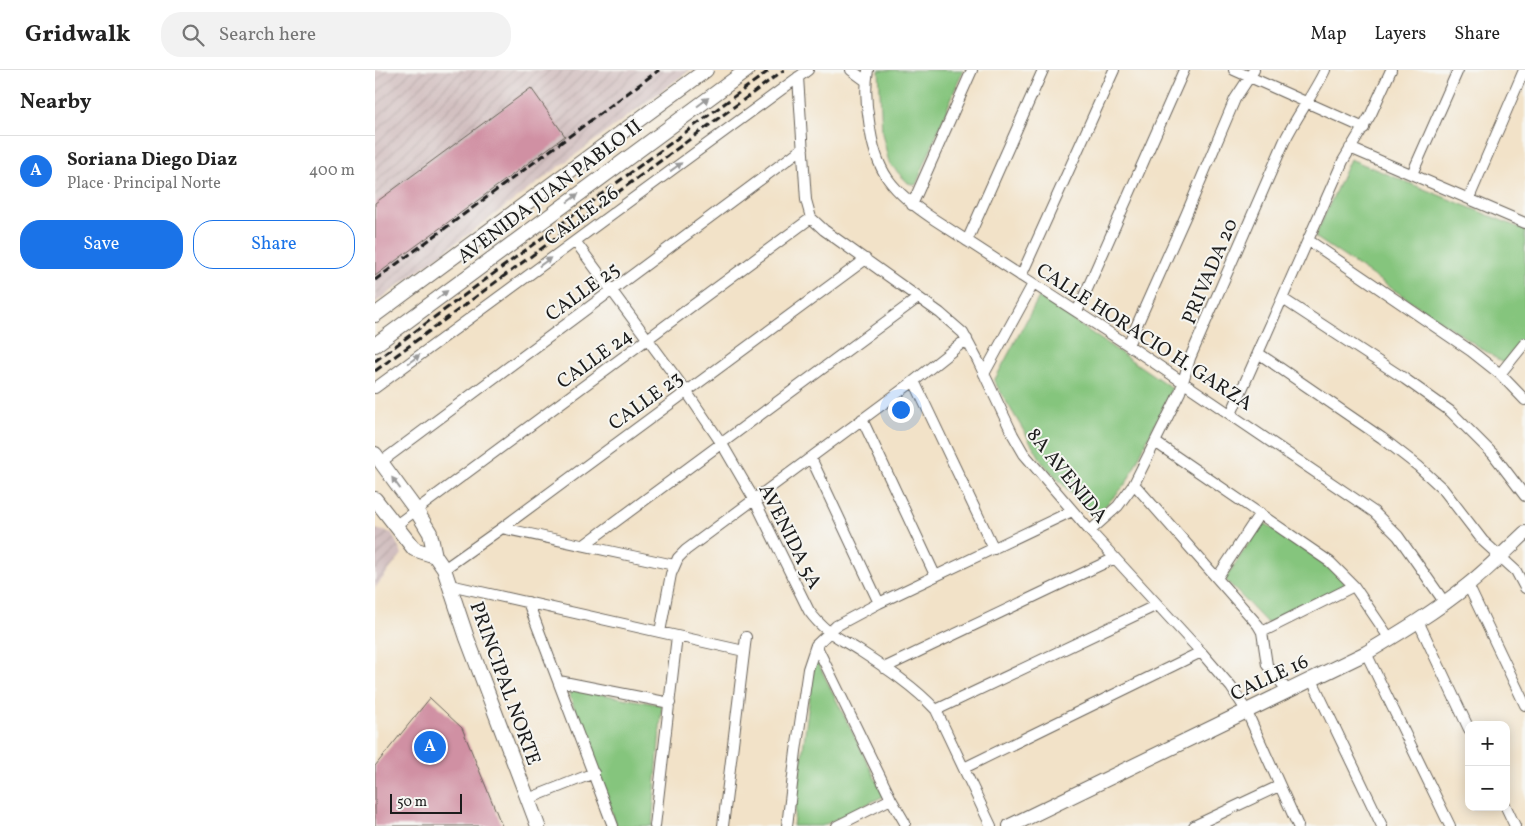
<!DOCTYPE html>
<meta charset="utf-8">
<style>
:root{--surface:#fff;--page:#f2f2f2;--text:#222;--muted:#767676;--line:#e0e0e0;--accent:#1a73e8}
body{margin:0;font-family:Vollkorn,serif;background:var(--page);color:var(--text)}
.controls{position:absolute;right:15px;bottom:15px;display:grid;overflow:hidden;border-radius:10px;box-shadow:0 2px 12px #0003}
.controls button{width:45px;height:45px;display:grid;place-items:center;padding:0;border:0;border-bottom:1px solid var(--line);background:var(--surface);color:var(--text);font:25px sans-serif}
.scale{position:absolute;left:15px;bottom:12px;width:72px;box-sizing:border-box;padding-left:5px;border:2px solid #1c1c1c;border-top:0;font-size:14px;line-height:18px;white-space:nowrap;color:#1c1c1c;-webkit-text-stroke:4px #f6f6f2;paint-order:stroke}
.you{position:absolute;left:525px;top:339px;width:18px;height:18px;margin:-12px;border:4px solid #fff;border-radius:50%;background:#1a73e8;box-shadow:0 0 0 8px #1a73e833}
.badge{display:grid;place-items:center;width:32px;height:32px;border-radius:50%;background:var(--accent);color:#fff;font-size:16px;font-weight:700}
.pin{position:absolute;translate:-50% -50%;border:2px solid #fff;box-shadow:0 1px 5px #0006}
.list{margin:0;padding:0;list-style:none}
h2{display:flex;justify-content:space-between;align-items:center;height:65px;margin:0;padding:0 20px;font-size:21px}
h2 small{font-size:16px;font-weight:400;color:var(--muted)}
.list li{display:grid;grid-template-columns:32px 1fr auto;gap:15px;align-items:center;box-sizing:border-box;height:70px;padding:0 20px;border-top:1px solid var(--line)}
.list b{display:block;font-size:19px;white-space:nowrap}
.list p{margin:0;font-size:16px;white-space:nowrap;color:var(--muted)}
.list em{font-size:16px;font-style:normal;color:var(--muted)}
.actions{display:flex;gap:10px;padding:15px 20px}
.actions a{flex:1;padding:11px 0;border:1px solid var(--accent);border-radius:20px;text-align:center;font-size:18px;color:var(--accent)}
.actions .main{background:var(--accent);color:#fff}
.icon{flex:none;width:28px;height:28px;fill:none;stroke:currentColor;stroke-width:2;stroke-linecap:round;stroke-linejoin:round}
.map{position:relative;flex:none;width:1150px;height:756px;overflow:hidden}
header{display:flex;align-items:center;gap:30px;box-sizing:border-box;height:70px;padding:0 25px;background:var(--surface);border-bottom:1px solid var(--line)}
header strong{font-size:24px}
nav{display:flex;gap:28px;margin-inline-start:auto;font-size:18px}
.search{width:350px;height:45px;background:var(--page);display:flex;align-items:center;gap:12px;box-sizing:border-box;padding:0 18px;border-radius:20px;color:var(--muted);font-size:19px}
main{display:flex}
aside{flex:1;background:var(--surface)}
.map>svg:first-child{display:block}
</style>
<header>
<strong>Gridwalk</strong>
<div class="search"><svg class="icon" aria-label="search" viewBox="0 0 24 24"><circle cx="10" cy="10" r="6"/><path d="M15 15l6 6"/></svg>Search here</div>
<nav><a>Map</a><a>Layers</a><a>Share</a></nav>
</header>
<main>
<aside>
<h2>Nearby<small></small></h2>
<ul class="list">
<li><span class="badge">A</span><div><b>Soriana Diego Diaz</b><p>Place · Principal Norte</p></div><em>400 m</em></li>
</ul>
<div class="actions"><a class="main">Save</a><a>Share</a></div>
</aside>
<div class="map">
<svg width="1150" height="756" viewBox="0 0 1150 756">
<defs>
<pattern id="industrial-furrows" width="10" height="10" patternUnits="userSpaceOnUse" patternTransform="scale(1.25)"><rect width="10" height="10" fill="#d2bfc0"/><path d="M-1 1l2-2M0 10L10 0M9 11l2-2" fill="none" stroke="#b4a4a4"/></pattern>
</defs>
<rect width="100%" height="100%" fill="#f6f6f2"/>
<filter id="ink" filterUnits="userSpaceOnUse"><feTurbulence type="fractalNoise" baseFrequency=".02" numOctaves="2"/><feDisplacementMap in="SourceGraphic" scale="10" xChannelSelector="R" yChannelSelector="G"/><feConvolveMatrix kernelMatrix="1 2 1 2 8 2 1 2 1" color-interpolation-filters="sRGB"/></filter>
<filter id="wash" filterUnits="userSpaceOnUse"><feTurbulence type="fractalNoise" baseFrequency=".0096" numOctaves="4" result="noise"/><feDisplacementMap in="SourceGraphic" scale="20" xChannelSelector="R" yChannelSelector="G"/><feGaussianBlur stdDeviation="1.12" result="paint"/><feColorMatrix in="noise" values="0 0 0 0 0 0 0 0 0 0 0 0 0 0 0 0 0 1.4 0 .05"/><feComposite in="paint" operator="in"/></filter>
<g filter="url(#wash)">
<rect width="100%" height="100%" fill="#f2e2c8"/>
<!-- industrial -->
<path fill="url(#industrial-furrows)" d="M0,0H315L0,233Z
M0,459L17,463L27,484L0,518Z"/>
<!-- green -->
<path fill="#85c57d" stroke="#50704c" d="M504,0H588L541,115L533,113L514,93L507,63Z
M975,89L1150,160V265L1128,293L940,167Z
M664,227L797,318L751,414L719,448L668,393L619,311Z
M888,452C904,463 964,498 970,514L967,518L892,553L850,509Z
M440,587L509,726L447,756H418Z
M192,618L287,635L277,756H242Z"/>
<g id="blocks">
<!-- building -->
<path fill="#d090a3" d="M156,18L190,66L0,206V133Z
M55,628L87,658L127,756H0V696Z"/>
</g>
</g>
<g filter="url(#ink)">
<use href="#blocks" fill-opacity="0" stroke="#676158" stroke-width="1"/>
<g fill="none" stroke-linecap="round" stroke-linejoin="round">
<!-- street casing -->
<g stroke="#676158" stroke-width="12">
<path id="street" d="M476,0L491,11
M493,0C490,17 491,34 494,51C500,103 517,121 560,150L753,275L999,442L1023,466L1070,533
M859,0L989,58
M423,7L431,130L436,148L449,160L565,243L588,263L603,291L638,365L649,384L715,461L826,582L856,617L871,640L923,756
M975,78L1150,153
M1037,104L1083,0
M1094,128L1149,0
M537,135L597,0
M933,170L1096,281L1125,304L1150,330
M200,171L311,321L347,374L379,429L434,541C450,563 463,567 485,581C511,598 540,617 561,640L616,756
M592,171L668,0
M646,206L739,0
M908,229L1030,309L1075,341L1118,384L1150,426
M702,242L809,0
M753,275L811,145L860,29L879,0
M883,283L1007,368L1043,396L1068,419L1108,471L1141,501L1150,518
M609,304L658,214
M1125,304L1150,273
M539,311L619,479
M0,318L433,0
M856,344L968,91L996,44L1016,0
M487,349L560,505
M780,372L955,492L979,516L1015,569
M436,388L504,533
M6,392L428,78
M759,414L883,555L887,562L892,595L912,620
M21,455L436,148
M127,458L299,495
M715,461L743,436L759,414L805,322L815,288L909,72C921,47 938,25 950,0
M209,475L543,228
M69,499L127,458L491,189
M842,508L885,443
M75,515L369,581
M1093,515L1150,635
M153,532L238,756
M1043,551L1094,659
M285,562L296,504L303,488L311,480L539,311L592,269
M887,562L979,516
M441,575L516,729L530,753
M991,583L1075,756
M509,598L740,488
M937,610L1007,756
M184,611L295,633
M561,640L782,535
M589,698L826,582
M153,729L219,703
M1131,737L1140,756
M280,756L302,566
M348,756L371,567
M412,756L421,681L433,599L441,575L461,556L504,533L697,441
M462,756L516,729
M819,756L904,716"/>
</g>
<!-- secondary casing -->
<g stroke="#676158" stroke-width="16">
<path id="secondary" d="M0,245L331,0
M0,275L372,0
M0,384L41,440L55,463L60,486L69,499L92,568L163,756
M0,429L39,479L60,486
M635,756L991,583C1026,562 1061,541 1093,515C1113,499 1131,481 1150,463"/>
</g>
<!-- street -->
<use href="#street" stroke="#fff" stroke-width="10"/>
<!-- secondary -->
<use href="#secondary" stroke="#fff" stroke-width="14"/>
<!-- rail -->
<path stroke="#1c1c1c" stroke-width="3" stroke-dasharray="8 4" stroke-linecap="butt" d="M0,210L284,0
M0,291L395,0
M0,301L409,0"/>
</g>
<!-- one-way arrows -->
<defs><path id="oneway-solid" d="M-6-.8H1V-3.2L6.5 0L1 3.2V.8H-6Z" transform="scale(1.25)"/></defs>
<g fill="#999">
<use href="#oneway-solid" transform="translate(328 32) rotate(-37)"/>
<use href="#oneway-solid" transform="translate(301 97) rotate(-36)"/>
<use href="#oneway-solid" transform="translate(198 128) rotate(-37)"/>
<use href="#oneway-solid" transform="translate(170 192) rotate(-36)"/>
<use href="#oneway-solid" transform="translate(67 225) rotate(-37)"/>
<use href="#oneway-solid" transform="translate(39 289) rotate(-37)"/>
<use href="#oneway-solid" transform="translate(21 413) rotate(-126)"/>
</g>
</g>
<g text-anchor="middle" stroke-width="4" stroke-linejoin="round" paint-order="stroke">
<!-- street labels -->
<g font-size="20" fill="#1c1c1c" stroke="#f6f6f2">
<text transform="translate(174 121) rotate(-37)" y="7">AVENIDA JUAN PABLO II</text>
<text transform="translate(206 145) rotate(-36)" y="7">CALLE 26</text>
<text transform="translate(834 201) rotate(-67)" y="7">PRIVADA 20</text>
<text transform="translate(207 221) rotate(-36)" y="7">CALLE 25</text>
<text transform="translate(770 266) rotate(33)" y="7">CALLE HORACIO H. GARZA</text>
<text transform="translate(219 288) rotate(-36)" y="7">CALLE 24</text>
<text transform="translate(270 330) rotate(-36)" y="7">CALLE 23</text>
<text transform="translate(693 405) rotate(51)" y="7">8A AVENIDA</text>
<text transform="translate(416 466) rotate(63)" y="7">AVENIDA 5A</text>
<text transform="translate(894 607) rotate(-25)" y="7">CALLE 16</text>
<text transform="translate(131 613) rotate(70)" y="7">PRINCIPAL NORTE</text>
</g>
</g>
</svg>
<div class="controls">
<button>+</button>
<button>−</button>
</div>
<div class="scale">50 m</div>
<div class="you"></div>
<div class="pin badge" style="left:55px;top:677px">A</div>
</div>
</main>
